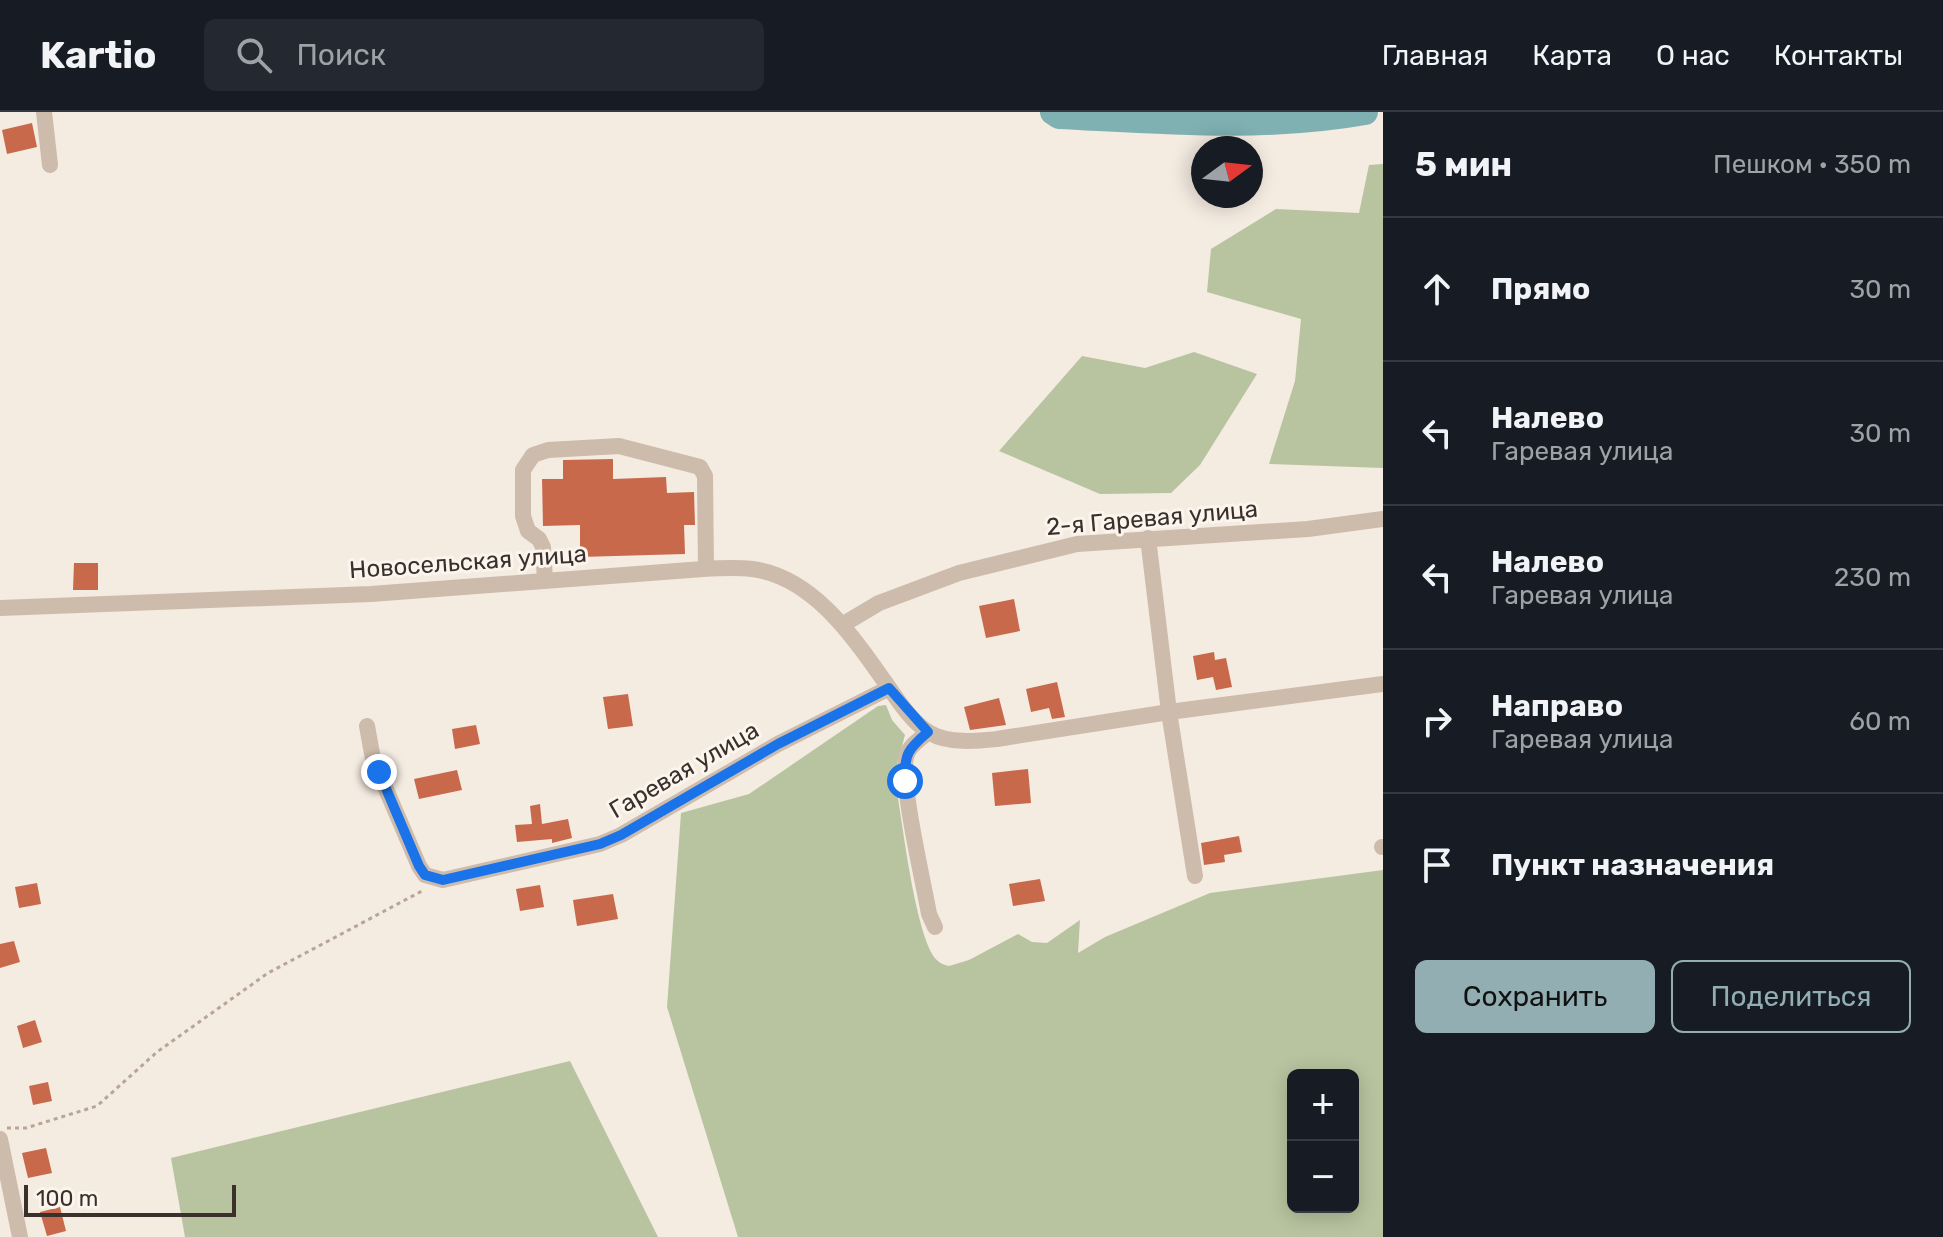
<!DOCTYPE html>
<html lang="ru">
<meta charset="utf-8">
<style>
:root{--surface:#171b24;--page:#242831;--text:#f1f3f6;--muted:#9ea1a6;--line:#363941;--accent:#92aeb2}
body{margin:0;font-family:Rubik,sans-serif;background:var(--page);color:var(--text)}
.controls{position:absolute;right:24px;bottom:24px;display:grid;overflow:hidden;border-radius:12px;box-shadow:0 4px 20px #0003}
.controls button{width:72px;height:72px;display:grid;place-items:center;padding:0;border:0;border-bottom:2px solid var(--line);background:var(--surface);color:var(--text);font:40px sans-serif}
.compass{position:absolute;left:1191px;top:24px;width:72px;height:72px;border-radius:50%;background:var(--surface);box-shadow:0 4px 20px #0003;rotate:75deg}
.scale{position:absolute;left:24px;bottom:20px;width:212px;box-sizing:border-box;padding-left:8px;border:4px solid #3b302b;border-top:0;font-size:22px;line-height:28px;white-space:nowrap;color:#3b302b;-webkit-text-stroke:6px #fbf5ee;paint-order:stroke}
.stop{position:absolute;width:24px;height:24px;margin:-18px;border:6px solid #1a73e8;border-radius:50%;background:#fff}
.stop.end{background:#1a73e8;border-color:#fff;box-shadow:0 2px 8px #0008}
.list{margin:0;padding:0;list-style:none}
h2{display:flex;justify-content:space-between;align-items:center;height:104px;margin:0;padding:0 32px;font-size:34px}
h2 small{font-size:26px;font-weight:400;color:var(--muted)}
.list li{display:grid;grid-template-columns:52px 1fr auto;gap:24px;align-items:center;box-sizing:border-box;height:144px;padding:0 32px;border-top:2px solid var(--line)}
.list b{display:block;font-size:30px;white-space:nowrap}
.list p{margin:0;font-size:26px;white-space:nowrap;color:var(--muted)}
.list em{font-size:26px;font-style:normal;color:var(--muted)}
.actions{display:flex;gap:16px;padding:24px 32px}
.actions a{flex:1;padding:18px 0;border:2px solid var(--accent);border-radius:12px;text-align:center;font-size:28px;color:var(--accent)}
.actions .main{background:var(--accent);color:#111}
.icon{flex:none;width:44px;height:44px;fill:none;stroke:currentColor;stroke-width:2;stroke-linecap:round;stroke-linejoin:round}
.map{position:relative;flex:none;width:1383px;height:1125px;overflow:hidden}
header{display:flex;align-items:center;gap:48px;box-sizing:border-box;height:112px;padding:0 40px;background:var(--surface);border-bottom:2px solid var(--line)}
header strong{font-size:38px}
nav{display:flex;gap:44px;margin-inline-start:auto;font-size:28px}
.search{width:560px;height:72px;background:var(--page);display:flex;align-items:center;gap:20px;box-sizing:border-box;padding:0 28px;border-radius:12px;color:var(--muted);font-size:30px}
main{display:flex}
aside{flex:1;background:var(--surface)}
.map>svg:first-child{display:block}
</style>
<header>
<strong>Kartio</strong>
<div class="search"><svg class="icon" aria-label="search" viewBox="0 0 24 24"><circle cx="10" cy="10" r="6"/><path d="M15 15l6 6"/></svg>Поиск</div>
<nav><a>Главная</a><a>Карта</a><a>О нас</a><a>Контакты</a></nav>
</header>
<main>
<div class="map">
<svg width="1383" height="1125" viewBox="0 0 1383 1125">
<rect width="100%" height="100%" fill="#f4ebe1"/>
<!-- green -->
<path fill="#b8c4a0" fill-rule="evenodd" d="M1383,52V356L1269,352L1295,269L1301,207L1207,180L1211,137L1276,97L1359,101L1369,53Z
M1194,240L1257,262L1200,353L1171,381L1100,382L999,339L1082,244L1145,256Z
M886,593L892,608L905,623L897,652L896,674C902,706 916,832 938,849C941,852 945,853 949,854L969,848L1018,822L1032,830L1047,831L1080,808L1078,841L1105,825L1210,781L1383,758V1125H738L667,895L681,701L749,682L878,594ZM1353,963V1095H1293V963Z
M570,949L658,1125H185L171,1046Z"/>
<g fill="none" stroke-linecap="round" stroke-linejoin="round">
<!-- river -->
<path stroke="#7fb0b2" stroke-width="26" d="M1053,0L1059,4C1161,9 1265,18 1365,0"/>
</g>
<!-- building -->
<path fill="#c8694b" d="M32,11L37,35L7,42L2,18Z
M613,347V367L666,365L667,381L694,380L695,413H684L685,442L580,445V413L543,414L542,367H563V348Z
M74,451H98V478H73Z
M1014,487L1020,519L986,526L979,494Z
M1214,540L1215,548L1226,546L1232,575L1216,578L1213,565L1197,568L1193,544Z
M1057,570L1065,605L1052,607L1049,596L1031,600L1026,577Z
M628,582L633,614L608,617L603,585Z
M999,586L1006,613L970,618L964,595Z
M476,613L480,632L455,637L452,617Z
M1028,657L1031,691L995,694L992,661Z
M457,658L462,678L419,687L414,667Z
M540,692L542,712L568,707L572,726L552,731V727L517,730L515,713L532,712L530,694Z
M1239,724L1242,740L1224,743L1225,750L1204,753L1201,731Z
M1040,767L1045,789L1013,794L1009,772Z
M37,771L41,792L19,796L15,775Z
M540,773L544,795L520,799L516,777Z
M613,782L618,807L577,814L573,788Z
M14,829L20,850L0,856V832Z
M35,908L42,930L23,936L17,914Z
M48,970L52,989L33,993L29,974Z
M46,1036L52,1061L28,1066L22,1041Z
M60,1095L66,1119L47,1124L40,1100Z"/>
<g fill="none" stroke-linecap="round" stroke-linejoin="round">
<!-- path -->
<path stroke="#b9a596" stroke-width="3" stroke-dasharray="4 4" stroke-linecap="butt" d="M7,1016H26L97,994L157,940L268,861L422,779"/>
<!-- minor -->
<path stroke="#cdbbac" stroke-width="16" d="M44,0L50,53
M1148,426L1169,600L1195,764
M545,469L543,435L539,427L528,419L523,404V358L533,343L548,338L619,334L700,355L705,364L706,456
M0,496L371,482L703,457C719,456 736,455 752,457C813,465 853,525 885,570C897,587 912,611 930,621C949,632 977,629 997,627L1169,600L1383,572
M842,513L879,491L959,461L1077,432L1308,417L1383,407
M367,614L373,647L419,754L425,763L443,768L600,732L621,723L778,632L889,576
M928,620C921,627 910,633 907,642C898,664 924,772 929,802L935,815
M1382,735H1383
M0,1027L20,1125"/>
</g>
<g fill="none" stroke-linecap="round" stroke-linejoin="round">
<!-- route -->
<path stroke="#1a73e8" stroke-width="10" d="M379,660L419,754L425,763L443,768L600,732L621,723L778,632L889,576L928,620C908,637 904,642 905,669"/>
</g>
<g text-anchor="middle" stroke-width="6" stroke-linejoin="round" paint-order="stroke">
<!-- street labels -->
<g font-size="24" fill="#3b302b" stroke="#fbf5ee">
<text transform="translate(1152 406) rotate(-5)" y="8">2-я Гаревая улица</text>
<text transform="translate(468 450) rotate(-4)" y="8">Новосельская улица</text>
<text transform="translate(684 658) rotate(-30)" y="8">Гаревая улица</text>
</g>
</g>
</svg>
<div class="controls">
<button>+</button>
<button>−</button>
</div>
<svg class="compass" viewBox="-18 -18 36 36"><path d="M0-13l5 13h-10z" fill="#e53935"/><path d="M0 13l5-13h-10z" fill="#9ea1a6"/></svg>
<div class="scale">100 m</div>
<div class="stop" style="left:905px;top:669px"></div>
<div class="stop end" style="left:379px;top:660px"></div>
</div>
<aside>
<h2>5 мин<small>Пешком · 350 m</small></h2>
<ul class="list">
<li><svg class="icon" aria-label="ahead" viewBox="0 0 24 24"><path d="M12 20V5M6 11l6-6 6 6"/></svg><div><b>Прямо</b></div><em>30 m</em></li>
<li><svg class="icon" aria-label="left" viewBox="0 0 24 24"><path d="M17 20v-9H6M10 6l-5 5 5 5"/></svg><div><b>Налево</b><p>Гаревая улица</p></div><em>30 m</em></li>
<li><svg class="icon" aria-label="left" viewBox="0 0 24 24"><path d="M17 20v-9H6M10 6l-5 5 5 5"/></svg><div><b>Налево</b><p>Гаревая улица</p></div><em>230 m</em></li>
<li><svg class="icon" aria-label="right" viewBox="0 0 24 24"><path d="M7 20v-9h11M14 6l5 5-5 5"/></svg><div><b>Направо</b><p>Гаревая улица</p></div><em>60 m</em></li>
<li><svg class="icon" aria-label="arrive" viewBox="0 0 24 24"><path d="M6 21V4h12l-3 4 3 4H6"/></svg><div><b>Пункт назначения</b></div></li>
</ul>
<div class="actions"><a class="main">Сохранить</a><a>Поделиться</a></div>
</aside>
</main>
